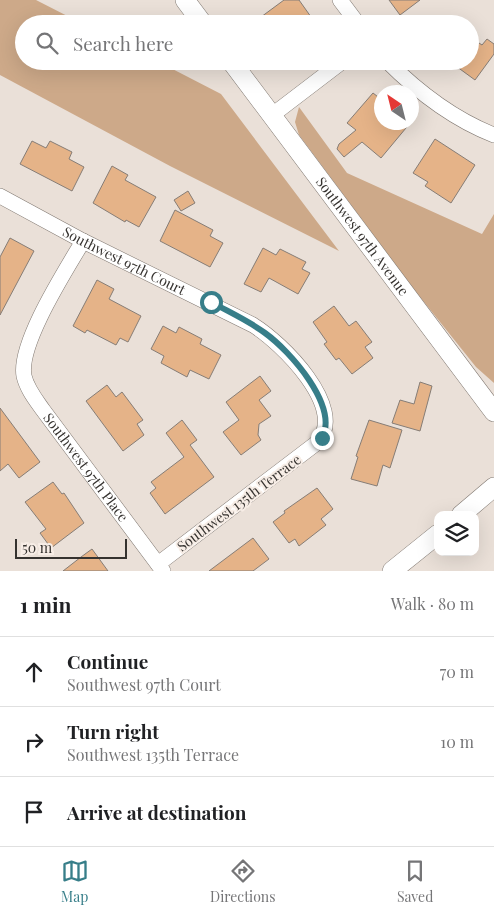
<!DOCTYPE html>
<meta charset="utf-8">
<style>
:root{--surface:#fff;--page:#f2f2f2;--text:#202124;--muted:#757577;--line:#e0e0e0;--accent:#377e89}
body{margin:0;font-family:"Playfair Display",serif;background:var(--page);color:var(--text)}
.controls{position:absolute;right:15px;bottom:15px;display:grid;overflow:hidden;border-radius:10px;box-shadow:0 5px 20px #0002}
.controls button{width:45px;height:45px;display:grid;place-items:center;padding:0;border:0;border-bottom:1px solid var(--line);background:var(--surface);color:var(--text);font:25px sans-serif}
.compass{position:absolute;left:374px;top:85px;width:45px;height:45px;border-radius:50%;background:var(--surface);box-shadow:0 5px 20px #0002;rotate:325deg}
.scale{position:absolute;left:15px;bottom:12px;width:112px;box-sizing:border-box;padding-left:5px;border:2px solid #35322f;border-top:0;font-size:14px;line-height:18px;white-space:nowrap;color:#35322f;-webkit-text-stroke:4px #f7ede6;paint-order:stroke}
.stop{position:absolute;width:15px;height:15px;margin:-11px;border:4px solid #377e89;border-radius:50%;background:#fff}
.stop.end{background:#377e89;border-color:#fff;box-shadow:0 1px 5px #0008}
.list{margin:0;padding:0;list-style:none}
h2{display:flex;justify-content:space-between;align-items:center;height:65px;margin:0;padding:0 20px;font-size:21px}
h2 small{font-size:16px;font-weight:400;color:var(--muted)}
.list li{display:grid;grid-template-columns:32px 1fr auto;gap:15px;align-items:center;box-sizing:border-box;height:70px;padding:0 20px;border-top:1px solid var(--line)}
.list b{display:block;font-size:19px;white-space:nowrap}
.list p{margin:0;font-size:16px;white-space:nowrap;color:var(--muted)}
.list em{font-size:16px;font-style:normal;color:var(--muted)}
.icon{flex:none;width:28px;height:28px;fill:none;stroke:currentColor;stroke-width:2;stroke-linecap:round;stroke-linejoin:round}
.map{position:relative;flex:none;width:494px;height:571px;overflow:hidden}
.search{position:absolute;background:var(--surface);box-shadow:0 5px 20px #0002;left:15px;right:15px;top:15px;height:55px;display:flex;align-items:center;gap:12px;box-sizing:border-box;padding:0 18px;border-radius:28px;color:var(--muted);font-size:19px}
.sheet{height:275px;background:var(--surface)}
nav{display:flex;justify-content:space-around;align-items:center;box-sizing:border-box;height:70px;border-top:1px solid var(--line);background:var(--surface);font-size:14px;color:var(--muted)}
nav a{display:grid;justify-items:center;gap:2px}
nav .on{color:var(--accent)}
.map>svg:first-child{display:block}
</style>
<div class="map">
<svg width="494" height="571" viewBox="0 0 494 571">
<rect width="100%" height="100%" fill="#eae0d8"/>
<!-- green -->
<path fill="#cda989" d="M0,0H36L83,24H24V61H157L221,94L339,251L170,166L0,75Z
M299,107L347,173L482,234L494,214V383L476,367L412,287L299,135L295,122Z"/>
<!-- building -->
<path fill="#e5b388" stroke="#867d76" d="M284,0H299L316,24H267L261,17Z
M389,0H420L400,15Z
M470,37L482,45L487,39L494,44V54L475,80L449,61H470Z
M373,93L382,100V122H411L381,158L362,142L344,157L337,149L339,144L356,130L347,123Z
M435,139L475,165L451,203L425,186L428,182L413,173Z
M32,141L46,148L50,141L72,152L69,159L84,167L72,191L20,164Z
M112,166L128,175L125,180L156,197L139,227L126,220L125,222L93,203Z
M188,191L195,203L181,211L174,200Z
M175,210L213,230L210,236L223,243L210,267L160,241Z
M10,238L34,251L0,315V257Z
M263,248L276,255L280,249L306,262L302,269L310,273L298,294L269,278L261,292L244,284Z
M97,280L114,289L109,299L141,316L128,342L120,338L116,345L87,330L85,333L73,326Z
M334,306L349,326L356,321L372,342L365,347L373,358L352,374L339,358L336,360L324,344L327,342L313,322Z
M163,326L176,333L179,327L202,339L200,344L221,355L209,379L190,370L187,377L161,363L164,356L151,349Z
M260,376L271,391L259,400L271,416L259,424L258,435L261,440L241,455L223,432L239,420L226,402Z
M420,382L432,386L420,431L392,423L400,400L414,404Z
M107,385L116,397L122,392L143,420L137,424L144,435L123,451L86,401Z
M0,408L40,462L19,478L8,464L0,471Z
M182,420L197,440L190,445L214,477L165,514L150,493L156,488L151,482L184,457L166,433Z
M369,420L402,430L390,468L383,465L377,486L351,479L358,457L356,456Z
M53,482L62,494L64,493L84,523L51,548L40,533L46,529L25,502Z
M317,488L333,509L321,519L326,525L299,546L295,539L289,543L273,522L285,513L284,511Z
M253,538L269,559L253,571H209Z
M92,549L108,571H63L81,557Z"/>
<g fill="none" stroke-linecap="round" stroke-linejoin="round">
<!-- minor casing -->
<g stroke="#807871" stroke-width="16">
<g id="minor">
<path d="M340,0L358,24"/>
<path d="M387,61C418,92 453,119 494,135"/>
<path d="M271,116L343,61"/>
<path id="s1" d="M0,196L83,241L253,325C282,343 347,407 318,442L158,564"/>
<path id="s2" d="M83,241C66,270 18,344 24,376C27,389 36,400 43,410L163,571"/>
</g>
</g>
<!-- tertiary casing -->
<g stroke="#807871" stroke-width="20">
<g id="tertiary">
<path d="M185,0L203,24"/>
<path id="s3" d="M231,61L494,412"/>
<path d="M461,515L494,487"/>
<path d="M392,571L438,534"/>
</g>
</g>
<!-- minor -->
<use href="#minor" stroke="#fff" stroke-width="15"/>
<!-- tertiary -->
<use href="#tertiary" stroke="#fff" stroke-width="19"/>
</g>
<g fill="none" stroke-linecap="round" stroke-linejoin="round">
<!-- route -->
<path stroke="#377e89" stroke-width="6" d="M211,302C229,312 249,321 265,333C290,351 339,406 322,438"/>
</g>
<g text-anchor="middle" stroke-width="4" stroke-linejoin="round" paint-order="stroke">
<!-- street labels -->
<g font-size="14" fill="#35322f" stroke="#f7ede6">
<text dy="5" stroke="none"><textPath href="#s3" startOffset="219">Southwest 97th Avenue</textPath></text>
<text dy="5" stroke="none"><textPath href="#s1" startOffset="140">Southwest 97th Court</textPath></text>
<text dy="5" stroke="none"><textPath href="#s2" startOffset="260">Southwest 97th Place</textPath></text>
<text transform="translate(239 503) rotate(-37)" y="5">Southwest 135th Terrace</text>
</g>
</g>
</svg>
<div class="controls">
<button><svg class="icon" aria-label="layers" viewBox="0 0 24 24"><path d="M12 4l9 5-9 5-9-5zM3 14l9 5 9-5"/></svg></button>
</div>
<svg class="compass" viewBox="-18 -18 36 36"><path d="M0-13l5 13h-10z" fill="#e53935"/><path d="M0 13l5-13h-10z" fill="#757577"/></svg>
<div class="scale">50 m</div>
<div class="stop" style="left:211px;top:302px"></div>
<div class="stop end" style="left:322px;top:438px"></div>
<div class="search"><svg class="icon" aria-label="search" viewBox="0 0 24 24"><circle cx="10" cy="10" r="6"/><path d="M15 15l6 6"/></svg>Search here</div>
</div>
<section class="sheet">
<h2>1 min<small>Walk · 80 m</small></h2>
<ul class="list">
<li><svg class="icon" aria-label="ahead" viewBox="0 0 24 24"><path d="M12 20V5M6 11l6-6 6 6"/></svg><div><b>Continue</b><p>Southwest 97th Court</p></div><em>70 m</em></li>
<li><svg class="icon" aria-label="right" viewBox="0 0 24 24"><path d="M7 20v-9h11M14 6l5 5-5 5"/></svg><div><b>Turn right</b><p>Southwest 135th Terrace</p></div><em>10 m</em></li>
<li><svg class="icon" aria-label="arrive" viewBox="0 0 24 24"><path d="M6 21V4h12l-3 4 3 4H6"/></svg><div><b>Arrive at destination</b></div></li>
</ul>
</section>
<nav>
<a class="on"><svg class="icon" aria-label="map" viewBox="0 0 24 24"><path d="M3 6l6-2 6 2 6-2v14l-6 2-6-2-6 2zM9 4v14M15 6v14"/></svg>Map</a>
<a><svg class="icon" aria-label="directions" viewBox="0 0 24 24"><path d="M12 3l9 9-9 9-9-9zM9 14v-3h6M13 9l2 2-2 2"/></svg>Directions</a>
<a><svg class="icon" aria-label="saved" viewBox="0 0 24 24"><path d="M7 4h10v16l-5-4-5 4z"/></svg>Saved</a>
</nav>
